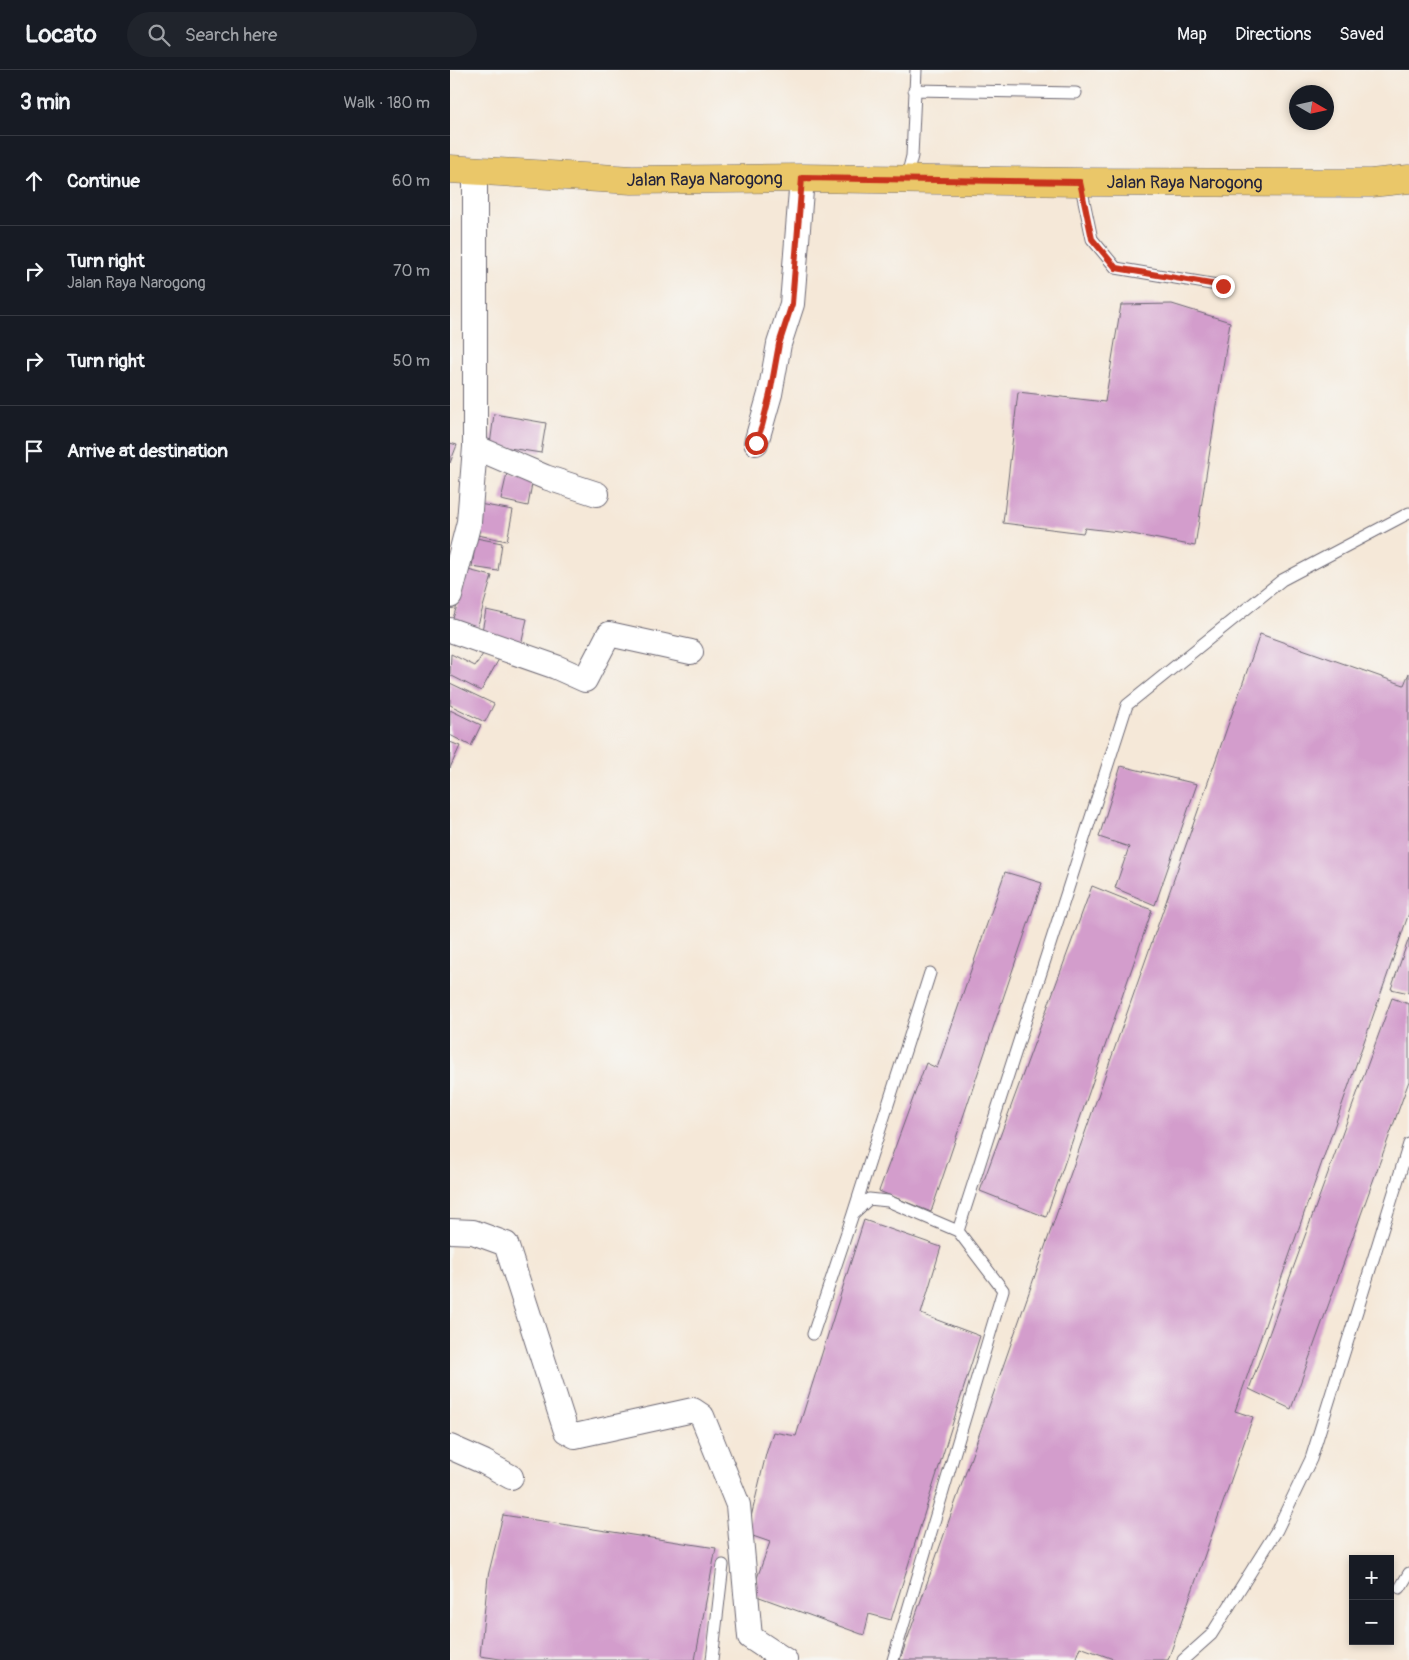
<!DOCTYPE html>
<meta charset="utf-8">
<style>
:root{--surface:#171b24;--page:#20242c;--text:#f1f3f6;--muted:#9ea1a6;--line:#363941}
body{margin:0;font-family:Pangolin,sans-serif;background:var(--page);color:var(--text)}
.controls{position:absolute;right:15px;bottom:15px;display:grid;overflow:hidden;border-radius:0px;box-shadow:0 2px 8px #0003}
.controls button{width:45px;height:45px;display:grid;place-items:center;padding:0;border:0;border-bottom:1px solid var(--line);background:var(--surface);color:var(--text);font:25px sans-serif}
.compass{position:absolute;left:839px;top:15px;width:45px;height:45px;border-radius:50%;background:var(--surface);box-shadow:0 2px 8px #0003;rotate:99deg}
.stop{position:absolute;width:15px;height:15px;margin:-11px;border:4px solid #c8321e;border-radius:50%;background:#fff}
.stop.end{background:#c8321e;border-color:#fff;box-shadow:0 1px 5px #0008}
.list{margin:0;padding:0;list-style:none}
h2{display:flex;justify-content:space-between;align-items:center;height:65px;margin:0;padding:0 20px;font-size:21px}
h2 small{font-size:16px;font-weight:400;color:var(--muted)}
.list li{display:grid;grid-template-columns:32px 1fr auto;gap:15px;align-items:center;box-sizing:border-box;height:90px;padding:0 20px;border-top:1px solid var(--line)}
.list b{display:block;font-size:19px;white-space:nowrap}
.list p{margin:0;font-size:16px;white-space:nowrap;color:var(--muted)}
.list em{font-size:16px;font-style:normal;color:var(--muted)}
.icon{flex:none;width:28px;height:28px;fill:none;stroke:currentColor;stroke-width:2;stroke-linecap:round;stroke-linejoin:round}
.map{position:relative;flex:none;width:959px;height:1590px;overflow:hidden}
header{display:flex;align-items:center;gap:30px;box-sizing:border-box;height:70px;padding:0 25px;background:var(--surface);border-bottom:1px solid var(--line)}
header strong{font-size:24px}
nav{display:flex;gap:28px;margin-inline-start:auto;font-size:18px}
.search{width:350px;height:45px;background:var(--page);display:flex;align-items:center;gap:12px;box-sizing:border-box;padding:0 18px;border-radius:28px;color:var(--muted);font-size:19px}
main{display:flex}
aside{flex:1;background:var(--surface)}
.map>svg:first-child{display:block}
</style>
<header>
<strong>Locato</strong>
<div class="search"><svg class="icon" aria-label="search" viewBox="0 0 24 24"><circle cx="10" cy="10" r="6"/><path d="M15 15l6 6"/></svg>Search here</div>
<nav><a>Map</a><a>Directions</a><a>Saved</a></nav>
</header>
<main>
<aside>
<h2>3 min<small>Walk · 180 m</small></h2>
<ul class="list">
<li><svg class="icon" aria-label="ahead" viewBox="0 0 24 24"><path d="M12 20V5M6 11l6-6 6 6"/></svg><div><b>Continue</b></div><em>60 m</em></li>
<li><svg class="icon" aria-label="right" viewBox="0 0 24 24"><path d="M7 20v-9h11M14 6l5 5-5 5"/></svg><div><b>Turn right</b><p>Jalan Raya Narogong</p></div><em>70 m</em></li>
<li><svg class="icon" aria-label="right" viewBox="0 0 24 24"><path d="M7 20v-9h11M14 6l5 5-5 5"/></svg><div><b>Turn right</b></div><em>50 m</em></li>
<li><svg class="icon" aria-label="arrive" viewBox="0 0 24 24"><path d="M6 21V4h12l-3 4 3 4H6"/></svg><div><b>Arrive at destination</b></div></li>
</ul>
</aside>
<div class="map">
<svg width="959" height="1590" viewBox="0 0 959 1590">
<rect width="100%" height="100%" fill="#f6f6f2"/>
<filter id="ink" filterUnits="userSpaceOnUse"><feTurbulence type="fractalNoise" baseFrequency=".02" numOctaves="2"/><feDisplacementMap in="SourceGraphic" scale="10" xChannelSelector="R" yChannelSelector="G"/><feConvolveMatrix kernelMatrix="1 2 1 2 8 2 1 2 1" color-interpolation-filters="sRGB"/></filter>
<filter id="wash" filterUnits="userSpaceOnUse"><feTurbulence type="fractalNoise" baseFrequency=".0096" numOctaves="4" result="noise"/><feDisplacementMap in="SourceGraphic" scale="20" xChannelSelector="R" yChannelSelector="G"/><feGaussianBlur stdDeviation="1.12" result="paint"/><feColorMatrix in="noise" values="0 0 0 0 0 0 0 0 0 0 0 0 0 0 0 0 0 1.4 0 .05"/><feComposite in="paint" operator="in"/></filter>
<g filter="url(#wash)">
<rect width="100%" height="100%" fill="#f5e8d8"/>
<g id="blocks">
<!-- building -->
<path fill="#d39dcc" d="M722,234L780,252L745,476L677,463L635,458L633,463L553,453L568,322L655,332L671,235Z
M44,344L96,353L91,383L40,375Z
M0,373L7,375L0,393Z
M57,403L83,408L78,436L51,430Z
M29,434L63,440L57,471L23,464Z
M26,468L52,473L48,501L22,497Z
M18,500L42,506L25,565L0,558Z
M36,540L77,549L71,575L31,566Z
M810,564L954,615L959,603V843L785,1341L803,1347L718,1590H666L630,1577L625,1590H450Z
M35,581L49,589L31,621L0,605L1,584L25,596Z
M0,613L44,634L35,652L0,635Z
M0,640L31,655L21,676L0,665Z
M0,672L10,676L0,698Z
M671,696L747,714L705,835L665,818L679,777L649,767Z
M555,802L592,813L481,1142L429,1121L476,993L487,998Z
M642,816L702,840L596,1147L530,1121Z
M959,868V923L941,919Z
M942,928L959,934V1011L841,1339L799,1319Z
M414,1150L491,1177L471,1244L530,1266L441,1550L419,1544L414,1565L304,1525L307,1508L320,1472L297,1464L316,1384L323,1362L346,1366Z
M53,1445L266,1478L245,1590H57L30,1586L38,1506Z"/>
</g>
</g>
<g filter="url(#ink)">
<use href="#blocks" fill-opacity="0" stroke="#6c6772" stroke-width="1"/>
<g fill="none" stroke-linecap="round" stroke-linejoin="round">
<!-- lane casing -->
<g stroke="#6c6772" stroke-width="13">
<path id="lane" d="M464,20L626,23
M456,110L462,86L466,0
M630,112L642,169L666,198L773,216
M403,1144L480,903
M363,1264L403,1144L419,1129L438,1131L508,1161
M950,1518L959,1503
M262,1590L273,1495
M443,1590L553,1220L508,1161L677,635L832,510L959,443
M733,1590L761,1565L827,1460L861,1389L959,1074"/>
</g>
<!-- street casing -->
<g stroke="#6c6772" stroke-width="26">
<path id="street" d="M306,373L320,324L329,274L342,234L352,108
M25,377L95,407L147,424
M0,526L19,452L25,377V100
M0,560L106,597L135,610L159,564L241,582
M0,1161L23,1162L56,1174L116,1361L125,1366L243,1340L252,1346L288,1435L300,1567L335,1590
M0,1377L34,1392L61,1407"/>
</g>
<!-- primary casing -->
<g stroke="#6c6772" stroke-width="29">
<g id="primary">
<path id="s1" d="M0,99L182,110L352,108L630,112L921,113L959,109"/>
</g>
</g>
<!-- lane -->
<use href="#lane" stroke="#fff" stroke-width="11"/>
<!-- street -->
<use href="#street" stroke="#fff" stroke-width="24"/>
<!-- primary -->
<use href="#primary" stroke="#eac769" stroke-width="28"/>
</g>
</g>
<g fill="none" stroke-linecap="round" stroke-linejoin="round" filter="url(#ink)">
<!-- route -->
<path stroke="#c8321e" stroke-width="6" d="M306,373L312,356L320,324L329,274L342,234L352,108L630,112L642,169L666,198L773,216"/>
</g>
<g text-anchor="middle" stroke-width="4" stroke-linejoin="round" paint-order="stroke">
<!-- street labels -->
<g font-size="18" fill="#22223b" stroke="#f6f6f2">
<text dy="6" stroke="none"><textPath href="#s1" startOffset="255">Jalan Raya Narogong</textPath></text>
<text dy="6" stroke="none"><textPath href="#s1" startOffset="735">Jalan Raya Narogong</textPath></text>
</g>
</g>
</svg>
<div class="controls">
<button>+</button>
<button>−</button>
</div>
<svg class="compass" viewBox="-18 -18 36 36"><path d="M0-13l5 13h-10z" fill="#e53935"/><path d="M0 13l5-13h-10z" fill="#9ea1a6"/></svg>
<div class="stop" style="left:306px;top:373px"></div>
<div class="stop end" style="left:773px;top:216px"></div>
</div>
</main>
